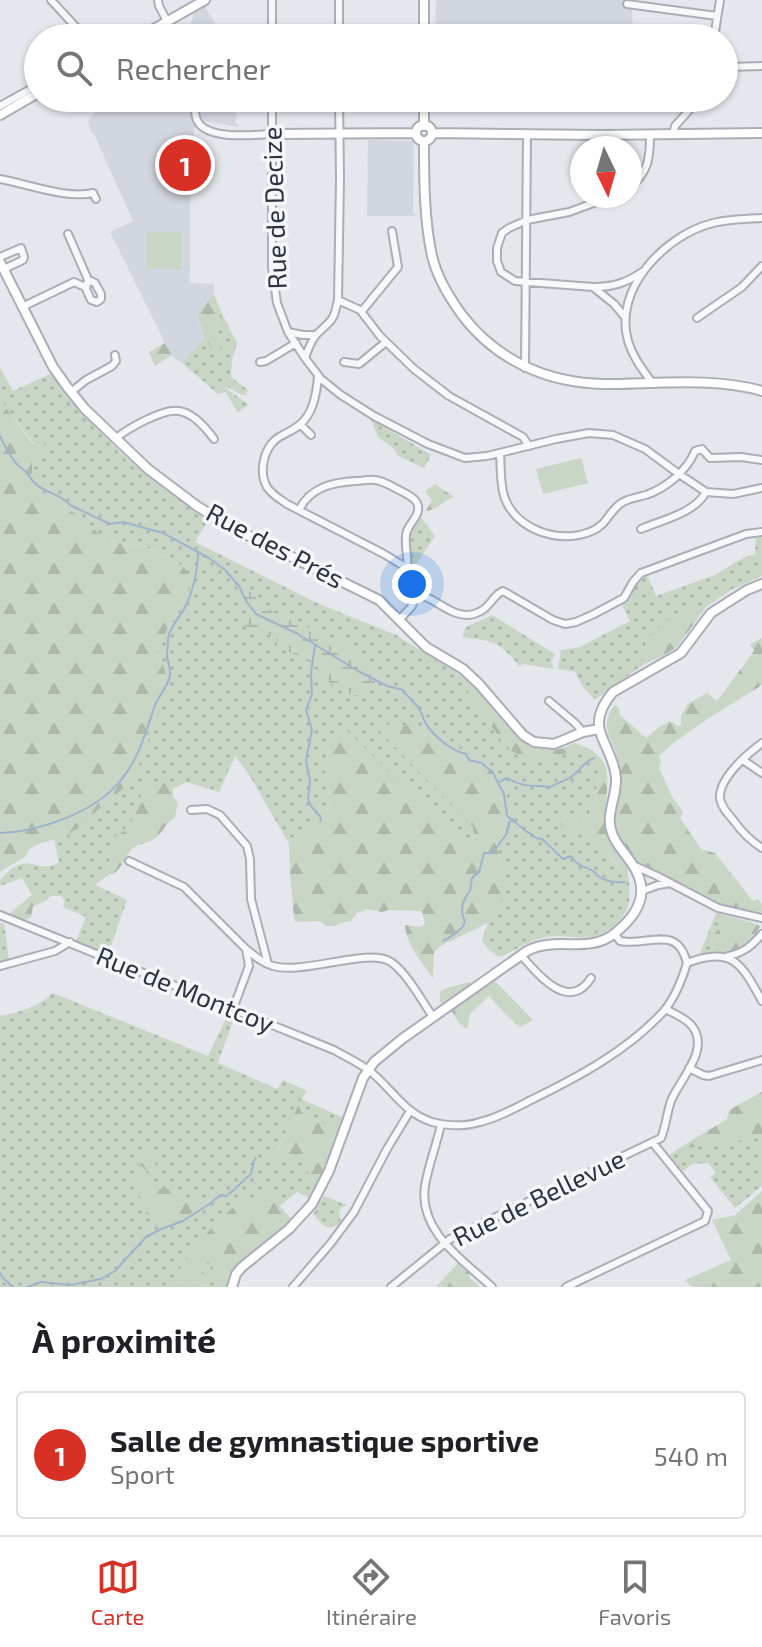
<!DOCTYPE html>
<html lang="fr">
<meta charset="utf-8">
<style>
:root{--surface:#fff;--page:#f6f6f6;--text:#202124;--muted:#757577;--line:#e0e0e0;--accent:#d93025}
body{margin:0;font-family:"Exo 2",sans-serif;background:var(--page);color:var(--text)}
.compass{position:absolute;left:570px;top:136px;width:72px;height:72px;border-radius:50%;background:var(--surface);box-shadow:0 2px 6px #0004;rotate:175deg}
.you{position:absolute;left:412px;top:584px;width:28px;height:28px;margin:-20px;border:6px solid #fff;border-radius:50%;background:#1a73e8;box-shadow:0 0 0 12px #1a73e833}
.badge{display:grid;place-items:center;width:52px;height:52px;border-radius:50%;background:var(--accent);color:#fff;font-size:26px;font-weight:700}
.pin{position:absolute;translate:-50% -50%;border:4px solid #fff;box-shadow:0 2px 8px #0006}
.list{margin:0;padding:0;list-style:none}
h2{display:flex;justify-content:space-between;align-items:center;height:104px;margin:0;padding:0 32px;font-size:34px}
h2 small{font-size:26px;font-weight:400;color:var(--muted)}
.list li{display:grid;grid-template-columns:52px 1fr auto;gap:24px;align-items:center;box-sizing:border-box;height:128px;margin:0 16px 16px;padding:0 16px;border:2px solid var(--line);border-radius:8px}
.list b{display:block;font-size:30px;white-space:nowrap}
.list p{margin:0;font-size:26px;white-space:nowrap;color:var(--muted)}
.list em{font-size:26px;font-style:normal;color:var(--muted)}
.icon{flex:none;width:44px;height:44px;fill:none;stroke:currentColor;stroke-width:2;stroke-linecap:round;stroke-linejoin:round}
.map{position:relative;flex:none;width:762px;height:1287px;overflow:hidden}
.search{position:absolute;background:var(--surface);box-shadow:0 2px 6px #0004;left:24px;right:24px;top:24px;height:88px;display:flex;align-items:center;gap:20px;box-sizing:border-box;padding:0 28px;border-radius:44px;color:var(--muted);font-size:30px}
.sheet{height:248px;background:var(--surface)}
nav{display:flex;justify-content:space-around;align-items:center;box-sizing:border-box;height:112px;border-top:2px solid var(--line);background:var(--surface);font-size:22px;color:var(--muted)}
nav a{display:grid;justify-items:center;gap:4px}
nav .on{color:var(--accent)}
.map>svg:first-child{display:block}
</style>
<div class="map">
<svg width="762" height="1287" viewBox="0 0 762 1287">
<defs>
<pattern id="grass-dots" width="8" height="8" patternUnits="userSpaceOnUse" patternTransform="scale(2)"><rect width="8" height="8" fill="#c9d6c5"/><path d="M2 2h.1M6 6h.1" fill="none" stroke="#adb8ab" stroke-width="1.8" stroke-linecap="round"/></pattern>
<pattern id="forest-firs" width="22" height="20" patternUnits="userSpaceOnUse" patternTransform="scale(2)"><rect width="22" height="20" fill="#c9d6c5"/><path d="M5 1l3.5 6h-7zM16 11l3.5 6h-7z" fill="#adb8ab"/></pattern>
<pattern id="wetland-marsh" width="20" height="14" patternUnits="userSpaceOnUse" patternTransform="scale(2)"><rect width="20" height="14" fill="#c9d6c5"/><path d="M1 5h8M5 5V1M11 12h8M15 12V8" fill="none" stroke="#adb8ab"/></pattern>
</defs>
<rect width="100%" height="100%" fill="#e4e7ec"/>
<!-- built -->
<path fill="#d2d6de" d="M436,0H632L633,38H435Z
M205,7L224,38H170L190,27L194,13Z
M110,98H237L236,123L238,124L239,127L204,121L194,128L191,157L190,283L214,284V294L198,313L200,328L204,338L182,363L171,355L110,232L133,221L94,134L91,133L88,120L105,101Z
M435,98H633V101H435Z
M368,140L414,141L413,213L417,216H367Z"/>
<!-- grass -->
<path fill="url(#grass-dots)" d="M221,312L237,343L232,360L231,377L249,391L246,392L247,395H242L227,387H224L249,405L238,412C232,406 231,398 225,392L218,394L182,363L204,338L209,347L220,339L217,324Z
M0,367L13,391L52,373C63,388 74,403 86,417C122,457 165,491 209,519L195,542L317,603L396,635L460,675L469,693L503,743L564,754L576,749L584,750L597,765L600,777L589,816L581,819L563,816L574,832L584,835L604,848L624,877L629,880C629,890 631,902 626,911C619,923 604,935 591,937C576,939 561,934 546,937C529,940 516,951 499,957L489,950L482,940L488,923L497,912L503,869L496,845L504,834L511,809L505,791L496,775L481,759L463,751L438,732L374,725L474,827V835L470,844H464L331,736L325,766L326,786L330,801L327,810L307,832L287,840L248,773L235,756L219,792L186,782L173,789L162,780L138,802L130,827L113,839C112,849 107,864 109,874L95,885L127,900L108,954L76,941L86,917L63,907L65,901L61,896H51L44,902L38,893L32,895L22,878L0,886V880C6,874 12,866 21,864C34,860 44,873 59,862L54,839L67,836L165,670L156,650L185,597L183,566L144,546L121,543L102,537L89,524L59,502L39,492L32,478V460L35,445L6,408L0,394Z
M371,419L431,455L424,468L398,456L393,448L378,437Z
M420,516L435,536L413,569C409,543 403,539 420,516Z
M762,537V576L731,590L706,607L673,615L649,638L642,652L644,664L595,700L582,686L575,672L558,669L561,650L580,647L630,621L622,605L641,580L647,575L656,596L715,575L741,559L755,554L756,538Z
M492,615L555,654L551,662L554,669L523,664L520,667C500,642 494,641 462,637L466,627Z
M715,916L723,922L711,939L713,952L699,956Z
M0,923H4L9,959L0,961Z
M53,993L208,1056L227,1016L234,1018L218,1063L277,1089L283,1080L307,1091L301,1099L344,1118L342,1123L337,1121C328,1126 312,1124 305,1114C303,1112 301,1103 301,1101L274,1157L302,1162L317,1186L311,1199L297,1192L280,1206L265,1189L202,1243L179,1270L178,1287H0V1016C20,1012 38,1007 53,993Z
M762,1137V1186L735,1208L710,1177L716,1173L708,1163L692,1164L682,1172L669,1155C695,1139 732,1142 762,1137Z
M324,1196L347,1205L342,1207L339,1211L341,1223C326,1232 324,1226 313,1214Z
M204,1264H212L214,1273L219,1278V1287H207L204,1285L209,1279L201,1270Z"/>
<!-- forest -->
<path fill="url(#forest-firs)" d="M214,294L221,312L217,324L221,348L216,353C203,342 200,329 198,312Z
M165,343L172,355L155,366L149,352Z
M0,394L6,408L33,444L35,445L46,441L40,455L32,460V478L39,492L59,502L89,524L102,537L121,543L143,546L183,566L192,579L185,597L156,650L165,670L168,686L139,766L125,787L67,836L41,843L28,850L26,856L0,872Z
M435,484L454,497C444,500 437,510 426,511L432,500L425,491Z
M706,607L677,647L663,656L644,664L642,652L649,638L668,619L673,615Z
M762,638V685L709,718L672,744L659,756L661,762L659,768L673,798L683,812L680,818L701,849L715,853L753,901L758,899L762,904V912L723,905L636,861C629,853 622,844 618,834C611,813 623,791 620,770C618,743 595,730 615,705L619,708L620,715L646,738L659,727L670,721L678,726L681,725V715L686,708L687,704L707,693L717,701L754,651L750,644Z
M460,675L469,680C494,709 530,770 574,743C625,757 601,791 606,828C608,844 621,853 627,867C628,871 628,876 629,880L624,878C610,848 590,838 562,827L559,821L563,816L581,819L589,816L600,777L597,765L584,751L576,749L549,761L527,759L512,751L503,743L469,693Z
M373,724L420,726L438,732L463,751L481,759L496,775L505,791L511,809L504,834L496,845L507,883L497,912L488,923L442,945L434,952L433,978C423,963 406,945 405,925L421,927L425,923L422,911L389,910L382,912L368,909L357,913L351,921L340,923L335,926H326L319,921L296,922L294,919L290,873L289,844L287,840L307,832L327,810L330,802L326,786L325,766L331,736L343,727L464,844H470L474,835L473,827Z
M162,780L173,789V797L178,803L175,817C164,825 165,829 157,837C151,843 140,843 133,848C124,856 124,867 113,874H109C107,864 112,849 113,838L130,827L138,802L145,787Z
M38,892L44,902L33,906L31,917L25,920L9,914L32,895Z
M717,913C731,918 746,919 760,926C753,945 732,954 713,952L711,939L722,923L715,916Z
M494,980L533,1020L520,1027L507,1016L489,996L470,1014L467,1029L460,1024L452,1012L454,1007Z
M469,982L471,984L443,1006L440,1001V992L447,988Z
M762,1092V1137L706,1144L673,1152L727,1119L729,1110Z
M301,1099C302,1104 301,1109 304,1113C310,1123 329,1126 337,1121L342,1123L317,1186L302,1162L282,1160L273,1157L279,1148Z
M145,1150L152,1151L151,1158L163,1175L162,1177C152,1177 144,1168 137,1162V1156Z
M138,1176L162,1189L170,1188L183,1192L192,1203L204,1199L215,1197L214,1201C181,1210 185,1237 145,1214L150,1209L133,1187V1181Z
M265,1189L292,1220C271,1240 233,1257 228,1287H219V1278L214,1273L212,1264H204L201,1270L209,1279L204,1285L179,1270L202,1243V1238L240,1200L249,1201Z
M762,1191V1287H692L685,1280L731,1260L712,1220L735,1215Z
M458,1263L469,1273V1277L480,1287H436Z"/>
<!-- wetland -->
<path fill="url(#wetland-marsh)" d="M236,576L259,602L273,612L359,651L372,667L377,678L371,688L357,696L346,693L334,686L322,676L308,659L278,648L276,638L246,628L244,621L250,611L232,578Z"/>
<!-- garden -->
<path fill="#c9d6c5" d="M147,232H182L181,270L147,269Z
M581,458L588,483L543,494L536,469Z
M179,1270L207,1287H178Z"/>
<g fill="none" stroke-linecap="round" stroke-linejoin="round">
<!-- stream -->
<path stroke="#9fb4cc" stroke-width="2" d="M0,436C6,449 14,465 27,472C38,495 57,490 70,505L110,524L123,522L163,533L209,558L225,570L239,586L246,601L256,614L298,634L358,671L387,686L403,690C407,697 411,699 416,705C421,709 422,716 425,722C432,735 451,751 466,754L469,760L482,763L487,768L492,771L504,794L507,816L527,832L530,833L536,838L542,839L563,859L571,856C579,868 583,865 593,871C595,872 596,875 598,876C607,882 615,883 625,882
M315,646L311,672L312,694L306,710L312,730L306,760L310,781L308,799L311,806L320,816L321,821
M499,782L507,778C523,788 534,785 551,787C558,782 564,782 571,777C580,771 583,762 594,758
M0,833C39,832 96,812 121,780C138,760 146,732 154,708C158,695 168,688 170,675C171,669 168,663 167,657C167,652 168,644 168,638C170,628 177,620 183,611C192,595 198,572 198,552
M443,941C449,938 462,930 464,924C466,919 461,915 462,910C462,904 466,896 470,891L472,878L479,872L484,853H492L506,835L509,823L513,819
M0,1273L4,1279L13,1287
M27,1287L41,1282L70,1285L101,1279L115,1271L146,1237L161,1229L183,1221L211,1203L220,1195L226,1196L229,1194L251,1174L254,1161L256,1158"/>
<!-- street casing -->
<g stroke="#a9aeb7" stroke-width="10">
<path id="street" d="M51,0L86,38
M158,0L159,6L167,21
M272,0V38
M627,4L717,16
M339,38V0
M714,38L720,0
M724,72L729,67L762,66
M195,98C195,104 194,112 196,117C201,141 254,135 272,134
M272,98V267L277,303L288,332L305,358L321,379L341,395L374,416L428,444L465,458L487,456L556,439L589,433L613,435L645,449L679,474L706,492L733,494L762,488
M0,106L38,85
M673,134L675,126L700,98
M0,179C28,184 66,199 93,193L96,199
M630,187C649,172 650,157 650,134
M613,196L569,212L527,220L509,228L502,233L497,248V261L501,272L515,281L593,287L614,304L625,317
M68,234L89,282
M0,257L21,248L24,257L23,260L4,269
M91,281L95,283L101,294V299L97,302L91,300L86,289L87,283Z
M593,287C613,287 626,283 642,272
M338,300L360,310L380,336L414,369L449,396L523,437L529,446
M22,307L74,282L85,287
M362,311L398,267L392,231
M697,318L742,287L762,266
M288,332L303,335H316
M305,358C308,350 311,340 317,334C332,319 333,323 338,300L340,178L339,98
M260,362L266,361L296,343
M344,362L359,364L386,342
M525,368L527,134
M318,376C317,390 315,406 306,418C298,430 285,432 275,440C263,451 259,473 267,487C272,495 280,499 287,504L384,554L407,568L410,573L414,600L412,606L400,619
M653,384C643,370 633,358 628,341C613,289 665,235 713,223C729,219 746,219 762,218
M71,392L86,380L112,366L116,361L115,355
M301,425L311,435
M115,439C127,429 163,408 179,411C193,413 206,428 214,439
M500,453C501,467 500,482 504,496C515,530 560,545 592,531C608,524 609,510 623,502C630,498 638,497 646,495C666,488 687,471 695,451L702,449L710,458L741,457L762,460
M299,510C310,487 334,482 356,481C362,481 369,479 375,480C385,481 394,488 403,492C408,495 415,498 417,503C422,514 410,522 407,531C403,542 409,556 407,568
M641,529C662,520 695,513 706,492
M414,594C435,595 451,620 474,614C490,610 492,595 503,591L553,620L565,624L576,622L594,614L624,598L633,582L641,573L746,534L762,532
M549,701L575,723L583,732
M762,743C747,754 718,779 720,799C722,808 728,814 734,821C741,831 751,841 762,848
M743,760L762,773
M191,810L207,809L220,815L247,846L250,859L251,899L268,964
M129,861L184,887L246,949L249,966L233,1009
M633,865L657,876L718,908L762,918
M642,891L658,885L671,883
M0,915L334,1050C346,1057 360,1063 371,1072C392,1089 404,1113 432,1122C448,1126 464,1127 480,1122C498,1118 515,1108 531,1100C578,1077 627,1051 663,1012C675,998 682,980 687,963
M615,934L620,941C647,947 677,923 687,963
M246,949C255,956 262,963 273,966C304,975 369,947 391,962C407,973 422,1001 433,1017
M521,955C537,974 569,1013 591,978
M728,956C743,953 752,946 762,934
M687,963C733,945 742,965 762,1001
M0,966L55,951L70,942
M689,1068L703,1075L709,1076L762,1060
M441,1124C437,1144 428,1166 425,1186C418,1231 463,1260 492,1287
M293,1287L331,1243L354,1212L387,1149L410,1111
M391,1287L450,1239L661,1138C666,1126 667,1112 671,1101C679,1080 711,1050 692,1026C686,1018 674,1014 666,1009
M566,1287L705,1221L708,1211L653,1143"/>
</g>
<!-- secondary casing -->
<g stroke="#a9aeb7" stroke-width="12">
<path id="secondary" d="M424,0V38
M138,38L205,0
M0,115L38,93
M416 133a8 8 0 1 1 16 0a8 8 0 1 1-16 0Z
M424,126V98
M432,133L602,135L762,133
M272,134L416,133
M424,141C424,179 424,219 432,256C437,278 449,297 462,315C497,361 548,383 604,384C655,384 713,377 762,391
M0,262L53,367L68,388L85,409L148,469L197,506L229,526L379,600L426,647L463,669L479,684L523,735L534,742L554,744L583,732L599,729
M232,1287L236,1274L242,1267L289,1229L312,1204L329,1171L363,1078L374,1062L402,1039L527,951C557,935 588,955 615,933C639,914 651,891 632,864C626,854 616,845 612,833C605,814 617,797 616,778C613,742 581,730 613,692L681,653L711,613L747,590L762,584"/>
</g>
<!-- street -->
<use href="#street" stroke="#f7f8fa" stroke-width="6"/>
<!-- secondary -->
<use href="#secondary" stroke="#fff" stroke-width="8"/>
</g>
<g text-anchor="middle" stroke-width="7" stroke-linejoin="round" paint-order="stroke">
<!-- street labels -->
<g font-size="26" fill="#2b3445" stroke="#f4f6f9">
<text transform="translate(275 208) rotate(-92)" y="9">Rue de Decize</text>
<text transform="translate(275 546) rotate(28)" y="9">Rue des Prés</text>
<text transform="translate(185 990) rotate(22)" y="9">Rue de Montcoy</text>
<text transform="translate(539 1198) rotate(-26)" y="9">Rue de Bellevue</text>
</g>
</g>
</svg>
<svg class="compass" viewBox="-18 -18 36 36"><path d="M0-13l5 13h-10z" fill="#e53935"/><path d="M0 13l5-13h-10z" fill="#757577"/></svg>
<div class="you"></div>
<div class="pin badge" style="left:185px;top:165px">1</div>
<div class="search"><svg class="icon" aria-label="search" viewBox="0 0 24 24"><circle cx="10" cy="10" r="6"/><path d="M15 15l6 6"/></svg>Rechercher</div>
</div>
<section class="sheet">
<h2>À proximité<small></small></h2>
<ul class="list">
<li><span class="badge">1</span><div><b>Salle de gymnastique sportive</b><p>Sport</p></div><em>540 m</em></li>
</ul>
</section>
<nav>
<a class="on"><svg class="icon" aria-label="map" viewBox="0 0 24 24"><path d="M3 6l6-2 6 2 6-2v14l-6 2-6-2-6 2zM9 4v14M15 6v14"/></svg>Carte</a>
<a><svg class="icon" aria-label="directions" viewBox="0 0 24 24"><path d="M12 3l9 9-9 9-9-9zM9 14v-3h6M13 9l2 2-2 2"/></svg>Itinéraire</a>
<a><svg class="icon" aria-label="saved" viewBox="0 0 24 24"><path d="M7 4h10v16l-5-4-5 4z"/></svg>Favoris</a>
</nav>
